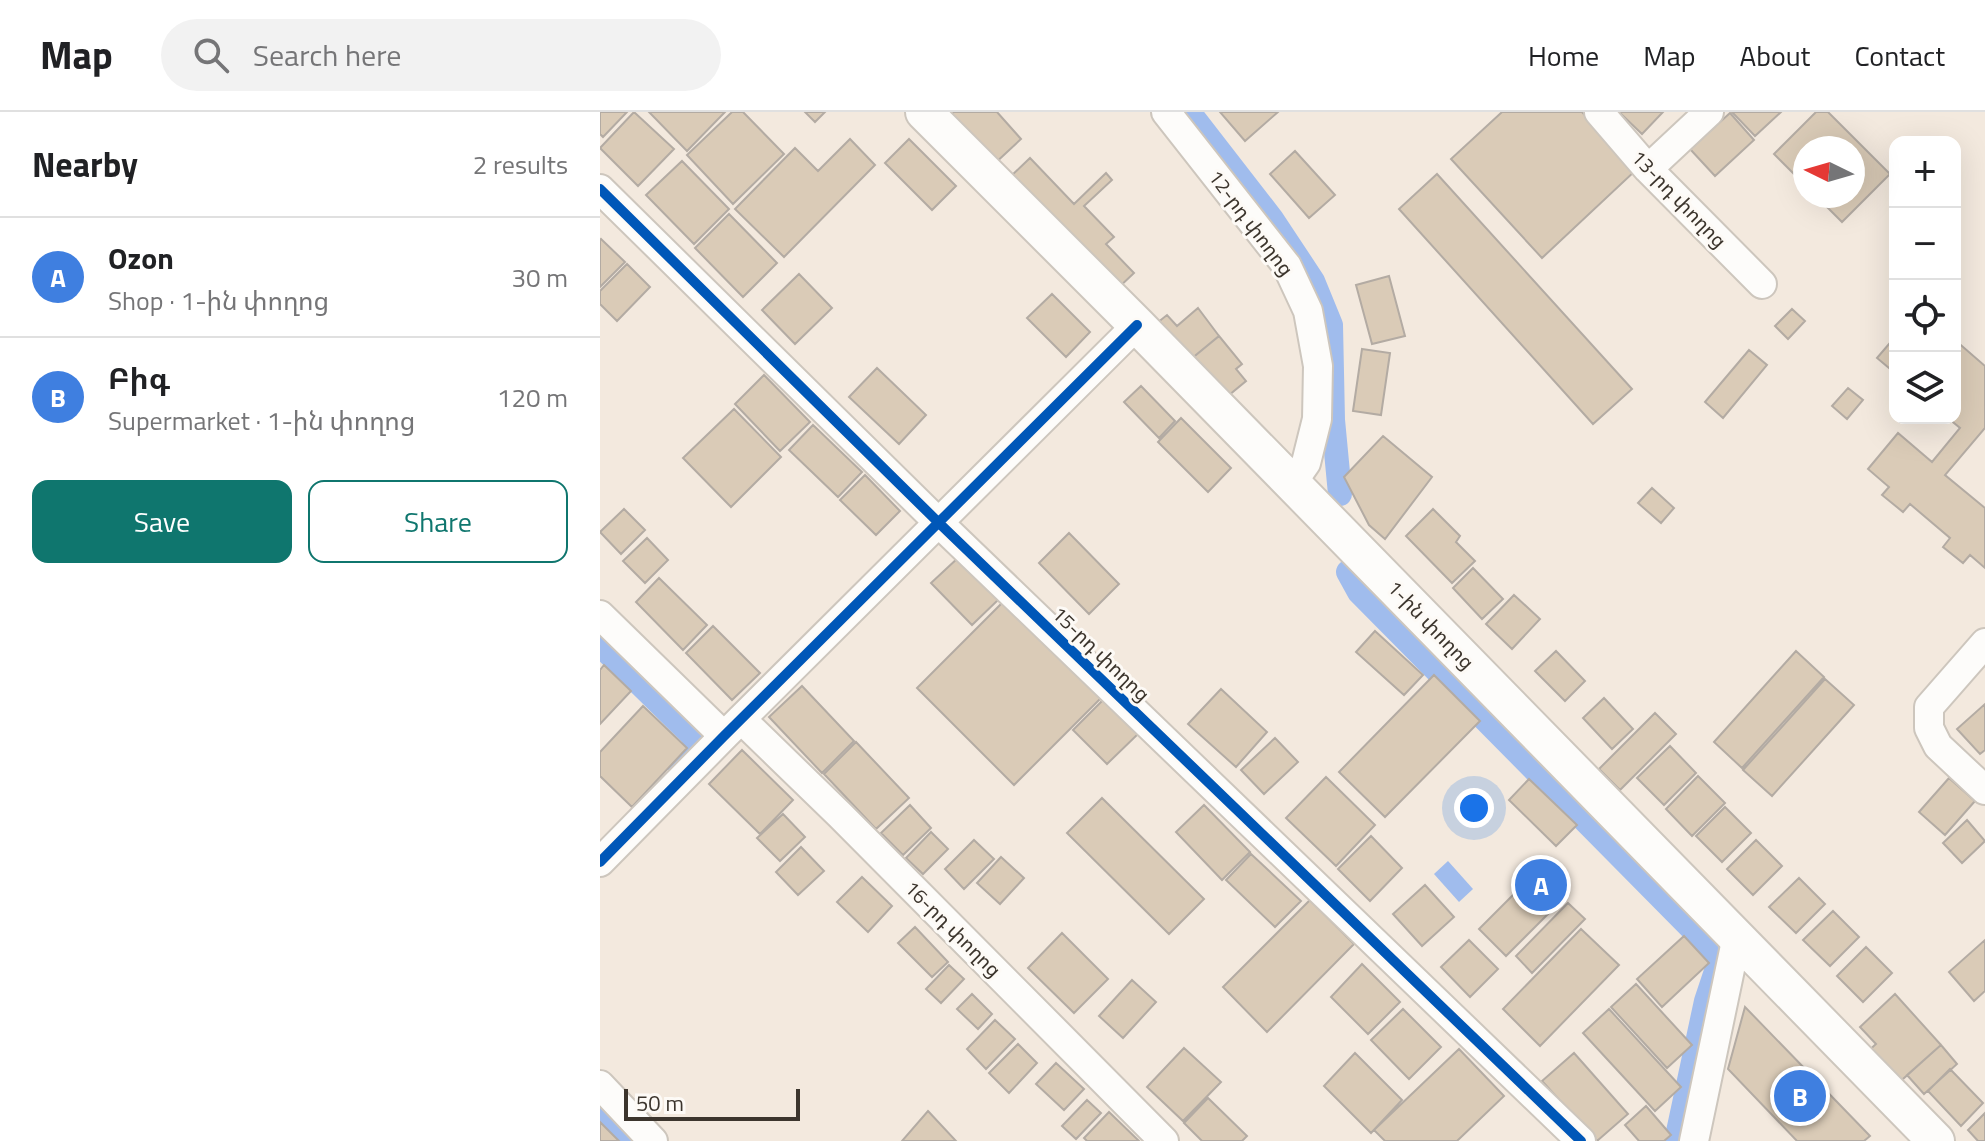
<!DOCTYPE html>
<meta charset="utf-8">
<style>
:root{--surface:#fff;--page:#f2f2f2;--text:#202124;--muted:#757577;--line:#e0e0e0;--accent:#0f766e}
body{margin:0;font-family:"Titillium Web","Noto Sans Armenian",sans-serif;background:var(--page);color:var(--text)}
.controls{position:absolute;right:24px;top:24px;display:grid;overflow:hidden;border-radius:16px;box-shadow:0 8px 32px #0002}
.controls button{width:72px;height:72px;display:grid;place-items:center;padding:0;border:0;border-bottom:2px solid var(--line);background:var(--surface);color:var(--text);font:40px sans-serif}
.compass{position:absolute;left:1193px;top:24px;width:72px;height:72px;border-radius:50%;background:var(--surface);box-shadow:0 8px 32px #0002;rotate:275deg}
.scale{position:absolute;left:24px;bottom:20px;width:176px;box-sizing:border-box;padding-left:8px;border:4px solid #3c352d;border-top:0;font-size:22px;line-height:28px;white-space:nowrap;color:#3c352d;-webkit-text-stroke:6px #fdfaf6;paint-order:stroke}
.you{position:absolute;left:874px;top:696px;width:28px;height:28px;margin:-20px;border:6px solid #fff;border-radius:50%;background:#1a73e8;box-shadow:0 0 0 12px #1a73e833}
.badge{display:grid;place-items:center;width:52px;height:52px;border-radius:50%;background:var(--accent);color:#fff;font-size:26px;font-weight:700}
.pin{position:absolute;translate:-50% -50%;border:4px solid #fff;box-shadow:0 2px 8px #0006}
.list{margin:0;padding:0;list-style:none}
h2{display:flex;justify-content:space-between;align-items:center;height:104px;margin:0;padding:0 32px;font-size:34px}
h2 small{font-size:26px;font-weight:400;color:var(--muted)}
.list li{display:grid;grid-template-columns:52px 1fr auto;gap:24px;align-items:center;box-sizing:border-box;height:120px;padding:0 32px;border-top:2px solid var(--line)}
.list b{display:block;font-size:30px;white-space:nowrap}
.list p{margin:0;font-size:26px;white-space:nowrap;color:var(--muted)}
.list em{font-size:26px;font-style:normal;color:var(--muted)}
.actions{display:flex;gap:16px;padding:24px 32px}
.actions a{flex:1;padding:18px 0;border:2px solid var(--accent);border-radius:16px;text-align:center;font-size:28px;color:var(--accent)}
.actions .main{background:var(--accent);color:#fff}
.icon{flex:none;width:44px;height:44px;fill:none;stroke:currentColor;stroke-width:2;stroke-linecap:round;stroke-linejoin:round}
.map{position:relative;flex:none;width:1385px;height:1029px;overflow:hidden}
header{display:flex;align-items:center;gap:48px;box-sizing:border-box;height:112px;padding:0 40px;background:var(--surface);border-bottom:2px solid var(--line)}
header strong{font-size:38px}
nav{display:flex;gap:44px;margin-inline-start:auto;font-size:28px}
.search{width:560px;height:72px;background:var(--page);display:flex;align-items:center;gap:20px;box-sizing:border-box;padding:0 28px;border-radius:44px;color:var(--muted);font-size:30px}
main{display:flex}
aside{flex:1;background:var(--surface)}
.map>svg:first-child{display:block}
</style>
<header>
<strong>Map</strong>
<div class="search"><svg class="icon" aria-label="search" viewBox="0 0 24 24"><circle cx="10" cy="10" r="6"/><path d="M15 15l6 6"/></svg>Search here</div>
<nav><a>Home</a><a>Map</a><a>About</a><a>Contact</a></nav>
</header>
<main>
<aside>
<h2>Nearby<small>2 results</small></h2>
<ul class="list">
<li><span class="badge" style="background:#3f7fe0">A</span><div><b>Ozon</b><p>Shop · 1-ին փողոց</p></div><em>30 m</em></li>
<li><span class="badge" style="background:#3f7fe0">B</span><div><b>Բիգ</b><p>Supermarket · 1-ին փողոց</p></div><em>120 m</em></li>
</ul>
<div class="actions"><a class="main">Save</a><a>Share</a></div>
</aside>
<div class="map">
<svg width="1385" height="1029" viewBox="0 0 1385 1029">
<rect width="100%" height="100%" fill="#f3e9de"/>
<!-- water -->
<path fill="#a0bced" d="M848,749L873,777L859,790L834,762Z"/>
<g fill="none" stroke-linecap="round" stroke-linejoin="round">
<!-- canal -->
<path stroke="#a0bced" stroke-width="24" d="M589,0L672,107L713,169L731,213L733,308L740,382
M748,460L759,480L1107,832L1118,853L1106,889L1076,1029
M0,533L99,630L78,652
M0,1003L25,1029"/>
</g>
<!-- building -->
<path fill="#dacbb7" stroke="#b3aba3" stroke-width="2" d="M0,0H27L3,25L0,22Z
M34,0L74,37L38,74L0,36Z
M49,0H125L87,39Z
M132,0H143L184,42L133,92L87,43Z
M205,0H225L215,10Z
M354,0H397L421,27L392,54L348,5Z
M620,0H678L645,29Z
M902,0H982L1036,58L942,146L851,47Z
M1019,0H1063L1042,22Z
M1132,0H1181L1155,24Z
M1216,0H1228L1290,62L1242,110L1216,84H1253V36H1205V73L1174,42Z
M1130,1L1154,28L1115,64L1090,37Z
M250,27L275,53L184,145L135,97L195,36L218,59Z
M309,27L356,74L332,98L285,51Z
M695,39L735,83L709,106L670,62Z
M430,46L474,92L506,61L512,68L484,94L514,125L506,132L534,161L517,177L410,65Z
M82,49L129,97L94,132L46,83Z
M837,62L1032,277L993,312L799,97Z
M129,102L177,151L143,185L95,136Z
M1,127L25,150L0,175V128Z
M27,152L50,175L17,209L0,192V179Z
M199,162L232,196L195,232L162,198Z
M789,164L805,224L772,232L756,173Z
M452,182L490,220L466,245L427,206Z
M598,196L619,224L590,248L552,215L567,203L577,214Z
M1192,197L1205,209L1188,227L1175,214Z
M619,224L642,252L636,257L646,269L623,288L590,248Z
M1295,225V261L1277,246Z
M1355,228L1385,254V316L1345,363L1385,396V456L1370,443L1363,451L1343,435L1350,426L1310,392L1303,400L1282,383L1289,375L1268,357L1298,321L1332,350L1360,316L1348,306H1355Z
M762,237L790,241L781,303L753,299Z
M1149,238L1167,253L1123,306L1105,290Z
M277,256L326,303L299,332L249,285Z
M164,263L210,310L180,339L135,292Z
M541,274L575,309L559,326L524,290Z
M1248,276L1263,288L1247,307L1232,294Z
M134,297L181,345L131,395L83,346Z
M581,306L631,356L608,380L558,330Z
M213,313L262,360L238,385L189,338Z
M783,324L832,365L785,427L769,413L744,365Z
M265,363L300,399L276,423L240,388Z
M1052,376L1074,396L1061,411L1038,391Z
M24,397L45,418L21,442L0,420Z
M833,397L860,424L856,430L875,449L852,471L806,424Z
M469,421L519,472L489,502L439,451Z
M47,426L68,448L45,471L23,449Z
M359,445L399,487L372,513L331,471Z
M873,456L903,487L882,507L853,476Z
M59,466L107,513L83,538L36,490Z
M914,483L940,507L912,537L886,512Z
M407,486L504,583L414,673L317,576Z
M113,514L160,561L132,588L86,541Z
M775,519L823,563L804,583L756,540Z
M956,539L985,569L965,589L935,559Z
M1196,539L1224,565L1142,656L1114,630Z
M4,553L31,579L0,612V558Z
M834,563L880,609L785,705L739,660Z
M1225,567L1254,593L1172,684L1143,658Z
M202,574L254,629L222,661L169,605Z
M621,577L667,620L636,655L588,612Z
M505,586L539,621L507,652L473,618Z
M1004,586L1033,617L1012,637L983,606Z
M1385,592V638L1380,642L1357,617Z
M43,594L87,636L32,695L0,664V640Z
M1055,601L1076,622L1020,678L999,657Z
M675,626L698,650L664,682L641,658Z
M256,630L309,686L276,717L224,662Z
M1070,634L1096,661L1064,693L1037,666Z
M142,638L193,688L160,722L109,672Z
M1098,664L1125,691L1092,724L1066,697Z
M726,665L775,713L736,754L686,706Z
M1349,666L1375,689L1345,723L1319,700Z
M929,667L977,713L956,734L909,688Z
M502,686L604,787L569,822L467,721Z
M310,693L331,716L303,743L281,721Z
M604,693L650,740L622,768L576,720Z
M1125,695L1151,721L1122,750L1096,724Z
M183,702L205,725L180,749L157,726Z
M1367,708L1385,729L1362,751L1343,731Z
M331,720L348,737L323,762L306,746Z
M771,724L802,756L770,789L738,757Z
M374,728L394,747L364,777L345,757Z
M1156,728L1182,754L1153,783L1127,757Z
M201,735L224,759L198,783L176,760Z
M651,742L701,789L675,815L626,768Z
M401,745L424,766L400,792L377,771Z
M939,757L966,784L906,844L879,817Z
M262,765L292,794L268,820L237,790Z
M1199,766L1225,792L1196,821L1169,795Z
M825,773L854,805L822,834L793,802Z
M710,788L754,832L667,920L623,875Z
M968,791L985,807L932,861L916,844Z
M1233,799L1259,825L1230,854L1203,828Z
M315,815L348,850L332,865L298,831Z
M981,817L1019,853L940,934L903,897Z
M462,821L508,867L474,901L428,856Z
M1084,824L1109,851L1062,895L1037,867Z
M869,828L898,857L870,885L841,855Z
M1385,828V879L1374,889L1349,860Z
M1266,835L1292,861L1263,890L1237,864Z
M762,852L800,890L768,922L731,885Z
M349,853L364,867L341,891L326,877Z
M532,868L556,890L523,926L499,904Z
M1036,872L1092,933L1067,956L1011,895Z
M372,882L392,902L378,917L357,897Z
M1295,882L1341,933L1294,975L1264,943L1276,932L1260,915Z
M1145,895L1270,1024L1264,1029H1197L1128,957Z
M803,897L841,935L809,967L771,928Z
M1009,897L1081,975L1055,999L983,921Z
M395,908L415,927L386,957L367,937Z
M418,932L437,951L409,981L389,961Z
M1341,933L1357,952L1324,982L1307,963Z
M584,936L621,970L583,1009L547,975Z
M859,937L904,984L857,1029H785L774,1018Z
M755,941L802,988L771,1021L724,974Z
M974,941L1028,1002L997,1029L942,969Z
M456,951L484,977L464,998L436,972Z
M1350,957L1383,991L1361,1014L1328,979Z
M608,986L647,1024L642,1029H602L584,1011Z
M487,988L501,1001L476,1027L462,1014Z
M1046,994L1071,1023L1064,1029H1039L1025,1013Z
M328,999L356,1029H302Z
M509,1000L539,1029H487L484,1026Z
M1385,1001V1029H1378L1368,1018Z
M0,1010L19,1029H0Z"/>
<g fill="none" stroke-linecap="round" stroke-linejoin="round">
<!-- minor casing -->
<g stroke="#cdc6bd" stroke-width="32">
<path id="minor" d="M566,0L687,154L708,199L718,254L717,307L706,351L692,371
M999,0L1048,57L1162,172
M1048,57L1109,0
M0,77L340,412L981,1029
M0,503L124,624
M1385,531L1329,595V616L1338,634L1385,678
M141,607L240,703L564,1029
M0,750L124,624L537,213
M0,973L53,1029
M1094,1029L1137,824"/>
</g>
<!-- major casing -->
<g stroke="#cdc6bd" stroke-width="40">
<path id="major" d="M324,0L537,213L1336,1029"/>
</g>
<!-- minor -->
<use href="#minor" stroke="#fdfcfa" stroke-width="28"/>
<!-- major -->
<use href="#major" stroke="#fdfcfa" stroke-width="36"/>
<!-- cycleway casing -->
<g stroke="#fdfaf6" stroke-width="15">
<path id="cycleway" d="M0,77L340,412L981,1029
M0,750L124,624L537,213"/>
</g>
<!-- cycleway -->
<use href="#cycleway" stroke="#0057b8" stroke-width="10"/>
</g>
<g text-anchor="middle" stroke-width="6" stroke-linejoin="round" paint-order="stroke">
<!-- street labels -->
<g font-size="20" fill="#3c352d" stroke="#fdfaf6">
<text transform="translate(1079 87) rotate(46)" y="7">13-րդ փողոց</text>
<text transform="translate(651 111) rotate(53)" y="7">12-րդ փողոց</text>
<text transform="translate(831 513) rotate(46)" y="7">1-ին փողոց</text>
<text transform="translate(501 542) rotate(44)" y="7">15-րդ փողոց</text>
<text transform="translate(353 817) rotate(45)" y="7">16-րդ փողոց</text>
</g>
</g>
</svg>
<div class="controls">
<button>+</button>
<button>−</button>
<button><svg class="icon" aria-label="locate" viewBox="0 0 24 24"><circle cx="12" cy="12" r="6"/><path d="M12 2v4M12 18v4M2 12h4M18 12h4"/></svg></button>
<button><svg class="icon" aria-label="layers" viewBox="0 0 24 24"><path d="M12 4l9 5-9 5-9-5zM3 14l9 5 9-5"/></svg></button>
</div>
<svg class="compass" viewBox="-18 -18 36 36"><path d="M0-13l5 13h-10z" fill="#e53935"/><path d="M0 13l5-13h-10z" fill="#757577"/></svg>
<div class="scale">50 m</div>
<div class="you"></div>
<div class="pin badge" style="left:941px;top:773px;background:#3f7fe0">A</div>
<div class="pin badge" style="left:1200px;top:984px;background:#3f7fe0">B</div>
</div>
</main>
